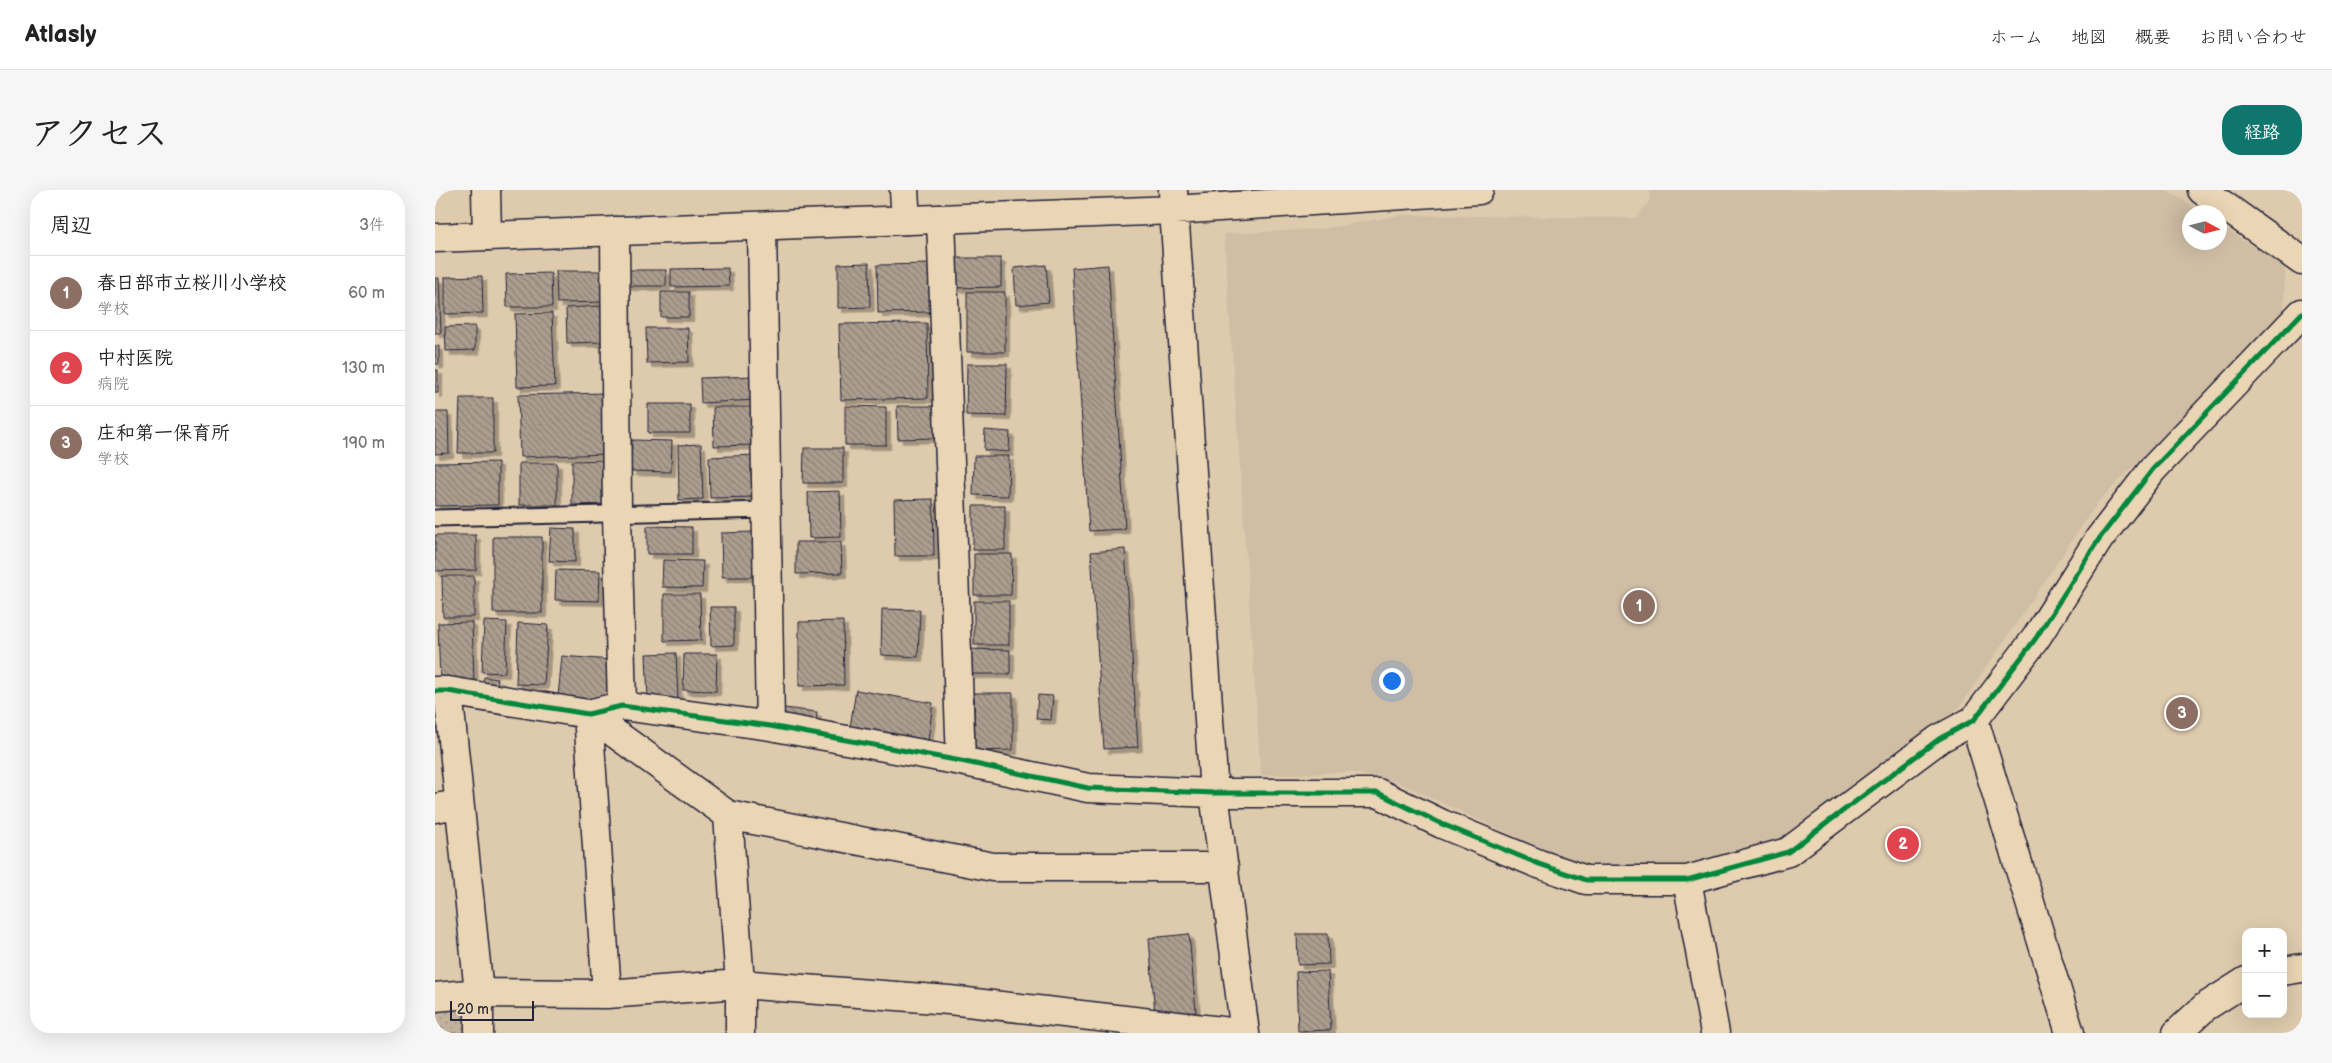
<!DOCTYPE html>
<html lang="ja">
<meta charset="utf-8">
<style>
:root{--surface:#fff;--page:#f6f6f6;--text:#222;--muted:#767676;--line:#e0e0e0;--accent:#0f766e}
body{margin:0;font-family:"Balsamiq Sans","Klee One",sans-serif;background:var(--page);color:var(--text)}
.controls{position:absolute;right:15px;bottom:15px;display:grid;overflow:hidden;border-radius:10px;box-shadow:0 5px 20px #0002}
.controls button{width:45px;height:45px;display:grid;place-items:center;padding:0;border:0;border-bottom:1px solid var(--line);background:var(--surface);color:var(--text);font:25px sans-serif}
.compass{position:absolute;left:1747px;top:15px;width:45px;height:45px;border-radius:50%;background:var(--surface);box-shadow:0 5px 20px #0002;rotate:97deg}
.scale{position:absolute;left:15px;bottom:12px;width:84px;box-sizing:border-box;padding-left:5px;border:2px solid #22223b;border-top:0;font-size:14px;line-height:18px;white-space:nowrap;color:#22223b;-webkit-text-stroke:4px #ead5b4;paint-order:stroke}
.you{position:absolute;left:956px;top:490px;width:18px;height:18px;margin:-12px;border:4px solid #fff;border-radius:50%;background:#1a73e8;box-shadow:0 0 0 8px #1a73e833}
.badge{display:grid;place-items:center;width:32px;height:32px;border-radius:50%;background:var(--accent);color:#fff;font-size:16px;font-weight:700}
.pin{position:absolute;translate:-50% -50%;border:2px solid #fff;box-shadow:0 1px 5px #0006}
.list{margin:0;padding:0;list-style:none}
h2{display:flex;justify-content:space-between;align-items:center;height:65px;margin:0;padding:0 20px;font-size:21px}
h2 small{font-size:16px;font-weight:400;color:var(--muted)}
.list li{display:grid;grid-template-columns:32px 1fr auto;gap:15px;align-items:center;box-sizing:border-box;height:75px;padding:0 20px;border-top:1px solid var(--line)}
.list b{display:block;font-size:19px;white-space:nowrap}
.list p{margin:0;font-size:16px;white-space:nowrap;color:var(--muted)}
.list em{font-size:16px;font-style:normal;color:var(--muted)}
.map{position:relative;flex:none;width:1867px;height:843px;overflow:hidden;border-radius:20px}
header{display:flex;align-items:center;gap:30px;box-sizing:border-box;height:70px;padding:0 25px;background:var(--surface);border-bottom:1px solid var(--line)}
header strong{font-size:24px}
nav{display:flex;gap:28px;margin-inline-start:auto;font-size:18px}
.intro{display:flex;align-items:center;justify-content:space-between;box-sizing:border-box;height:120px;padding:0 30px}
h1{margin:0;font-size:35px}
.button{padding:12px 22px;border-radius:20px;background:var(--accent);color:#fff;font-size:18px;font-weight:700}
main{display:flex;gap:30px;padding:0 30px}
aside{flex:1;background:var(--surface);border-radius:20px;box-shadow:0 5px 20px #0002}
.map>svg:first-child{display:block}
</style>
<header>
<strong>Atlasly</strong>
<nav><a>ホーム</a><a>地図</a><a>概要</a><a>お問い合わせ</a></nav>
</header>
<div class="intro"><h1>アクセス</h1><a class="button">経路</a></div>
<main>
<aside>
<h2>周辺<small>3件</small></h2>
<ul class="list">
<li><span class="badge" style="background:#8d6e63">1</span><div><b>春日部市立桜川小学校</b><p>学校</p></div><em>60 m</em></li>
<li><span class="badge" style="background:#e0444e">2</span><div><b>中村医院</b><p>病院</p></div><em>130 m</em></li>
<li><span class="badge" style="background:#8d6e63">3</span><div><b>庄和第一保育所</b><p>学校</p></div><em>190 m</em></li>
</ul>
</aside>
<div class="map">
<svg width="1867" height="843" viewBox="0 0 1867 843">
<defs>
<pattern id="grass-dots" width="8" height="8" patternUnits="userSpaceOnUse" patternTransform="scale(1.25)"><rect width="8" height="8" fill="#c2b19c"/><path d="M2 2h.1M6 6h.1" fill="none" stroke="#9d9080" stroke-width="1.8" stroke-linecap="round"/></pattern>
<pattern id="building-back-hatch" width="6" height="6" patternUnits="userSpaceOnUse" patternTransform="scale(1.25)"><rect width="6" height="6" fill="#ac9e8f"/><path d="M-1 5l2 2M0 0l6 6M5-1l2 2" fill="none" stroke="#8c8076"/></pattern>
<filter id="shadow"><feDropShadow dx="4.5" dy="4.5" stdDeviation="0" flood-color="#0004"/></filter>
</defs>
<rect width="100%" height="100%" fill="#decaad"/>
<filter id="ink" filterUnits="userSpaceOnUse"><feTurbulence type="fractalNoise" baseFrequency=".02" numOctaves="2"/><feDisplacementMap in="SourceGraphic" scale="10" xChannelSelector="R" yChannelSelector="G"/><feConvolveMatrix kernelMatrix="1 2 1 2 8 2 1 2 1" color-interpolation-filters="sRGB"/></filter>
<g filter="url(#ink)">
<!-- built -->
<path fill="#cfbda4" d="M1215,0H1732L1766,22H1754V52H1784L1785,35L1850,78L1849,123L1663,312L1523,519L1340,652L1241,679H1184L1127,668L962,592L915,582L826,585L789,44L887,39L967,25L1201,28L1215,10Z"/>
<!-- grass -->
<path fill="url(#grass-dots)" stroke="#726a6c" d="M0,799H32L33,843H0Z"/>
<!-- building -->
<path fill="url(#building-back-hatch)" stroke="#22223b" filter="url(#shadow)" d="M517,68H566V97L517,98Z
M434,73L435,117L403,118V74Z
M496,74V122L443,123L442,75Z
M611,75L614,112L581,115L579,78Z
M673,75L690,339L654,341L637,78Z
M293,78L294,96L236,97V79Z
M192,80H231V96H192Z
M121,81H170V112L122,113Z
M116,83L117,117H72L71,84Z
M47,86L48,123L10,124V87Z
M0,88H4L6,143H0Z
M226,102H254V127H226Z
M532,102H570V162H532Z
M166,116L167,152L132,153L131,118Z
M117,123L120,196L82,197L80,124Z
M492,133L493,208L406,210L404,134Z
M40,136V160L11,161L10,137Z
M211,138H253L254,172L212,173Z
M0,156H4V174H0Z
M532,174H572L571,226L531,225Z
M0,180H3V203H0Z
M319,186L320,210L266,213L265,188Z
M172,203L173,264L85,267L83,205Z
M25,208H58V263H23Z
M213,214H255V243H213Z
M410,216L451,217V255H410Z
M462,216H500L501,248L463,249Z
M278,217H320L321,255L279,256Z
M0,222H13L14,263L0,264Z
M550,240L575,242L574,262L549,260Z
M197,250L237,251L236,282L196,281Z
M266,254L268,309L244,310L243,255Z
M369,258H408V293H368Z
M320,265L322,307L275,308L274,267Z
M539,266H574L573,306L538,305Z
M174,270L175,314L137,315V271Z
M63,272V315L0,316V273Z
M84,273H122V315H84Z
M405,301L406,347L374,348L373,302Z
M498,309L499,366H460L459,310Z
M538,316H570V360H538Z
M212,336L257,337V364H212Z
M116,338L140,339V372L114,371Z
M319,342L320,387H287L286,343Z
M0,345H41V380L0,381Z
M58,347H107V423H58Z
M361,352H406L407,383L361,384Z
M690,359L703,557L669,559L656,362Z
M539,364H577L576,405H539Z
M228,370L268,371L267,398L227,397Z
M121,380L165,381L164,411L120,410Z
M7,386H39V427H8Z
M229,404H265L266,450L229,451Z
M539,411H574V455H539Z
M275,417H299V455L276,456Z
M447,419L485,420L483,467L446,465Z
M49,431L72,432L70,483L47,482Z
M408,431L409,495L364,496V432Z
M37,432L39,492L5,493L3,433Z
M83,433L113,435L109,495L81,494Z
M531,459L575,460V484H531Z
M241,463L243,510L213,511L211,464Z
M249,464H282L281,501L248,500Z
M127,466L176,470L172,511L123,507Z
M49,487L63,489L61,505L47,503Z
M421,500L498,513L493,550L415,537Z
M539,503H578V560L540,561Z
M603,505L618,506L616,530L601,529Z
M349,518L382,522L381,536L348,532Z
M754,744L761,822L720,825L714,748Z
M862,744H893L894,774L863,775Z
M893,781L896,840L863,841L861,782Z"/>
<g fill="none" stroke-linecap="round" stroke-linejoin="round">
<!-- service casing -->
<g stroke="#22223b" stroke-width="19">
<path id="service" d="M0,328L333,320"/>
</g>
<!-- minor casing -->
<g stroke="#22223b" stroke-width="31">
<path id="minor" d="M51,0L52,46
M469,0L471,30
M1767,0L1867,71
M506,29L526,571
M327,36L335,536
M180,41L182,325L187,516
M0,501H13L153,524L187,516L335,536L526,571L653,598L779,603H943L1007,634L1104,674L1151,690H1252L1353,662L1504,549L1539,530L1601,448L1664,349L1718,279L1867,123
M13,501L44,803V843
M153,524L293,625L558,677H789
M153,524L172,804
M1539,530L1635,843
M0,618L24,614
M293,625L305,794V843
M1252,690L1280,843
M1848,781L1867,778
M0,807L44,803L172,804L305,794L514,810L804,843
M810,843L779,603L739,20L1044,0
M1742,843L1770,817L1811,791"/>
</g>
<!-- tertiary casing -->
<g stroke="#22223b" stroke-width="31">
<path id="tertiary" d="M0,48L739,20L738,0"/>
</g>
<!-- service -->
<use href="#service" stroke="#ead5b4" stroke-width="15"/>
<!-- minor -->
<use href="#minor" stroke="#ead5b4" stroke-width="28"/>
<!-- tertiary -->
<use href="#tertiary" stroke="#ead5b4" stroke-width="28"/>
<!-- cycleway casing -->
<g stroke="#ead5b4" stroke-width="8">
<path id="cycleway" d="M0,501H13L153,524L187,516L335,536L526,571L653,598L779,603H943L1007,634L1104,674L1151,690H1252L1353,662L1504,549L1539,530L1601,448L1664,349L1718,279L1867,123"/>
</g>
<!-- cycleway -->
<use href="#cycleway" stroke="#00873e" stroke-width="5"/>
</g>
</g>
</svg>
<div class="controls">
<button>+</button>
<button>−</button>
</div>
<svg class="compass" viewBox="-18 -18 36 36"><path d="M0-13l5 13h-10z" fill="#e53935"/><path d="M0 13l5-13h-10z" fill="#767676"/></svg>
<div class="scale">20 m</div>
<div class="you"></div>
<div class="pin badge" style="left:1204px;top:416px;background:#8d6e63">1</div>
<div class="pin badge" style="left:1468px;top:654px;background:#e0444e">2</div>
<div class="pin badge" style="left:1747px;top:523px;background:#8d6e63">3</div>
</div>
</main>
